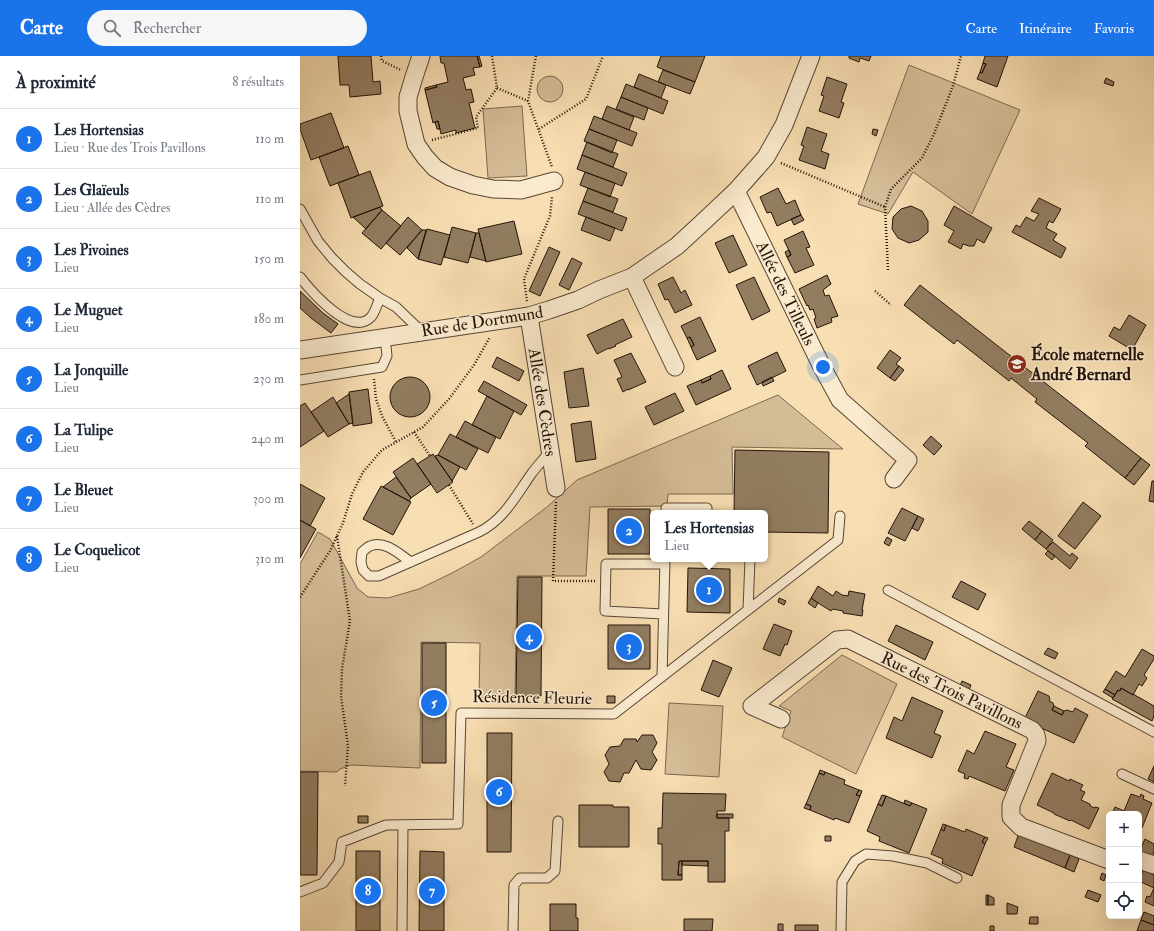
<!DOCTYPE html>
<html lang="fr">
<meta charset="utf-8">
<style>
:root{--surface:#fff;--page:#f6f6f7;--text:#1f2937;--muted:#747a83;--line:#e0e1e3;--accent:#1a73e8}
body{margin:0;font-family:"IM FELL Double Pica",serif;background:var(--page);color:var(--text)}
.controls{position:absolute;right:12px;bottom:12px;display:grid;overflow:hidden;border-radius:6px;box-shadow:0 4px 16px #0002}
.controls button{width:36px;height:36px;display:grid;place-items:center;padding:0;border:0;border-bottom:1px solid var(--line);background:var(--surface);color:var(--text);font:20px sans-serif}
.you{position:absolute;left:523px;top:311px;width:14px;height:14px;margin:-10px;border:3px solid #fff;border-radius:50%;background:#1a73e8;box-shadow:0 0 0 6px #1a73e833}
.badge{display:grid;place-items:center;width:26px;height:26px;border-radius:50%;background:var(--accent);color:#fff;font-size:13px;font-weight:700}
.pin{position:absolute;translate:-50% -50%;border:2px solid #fff;box-shadow:0 1px 4px #0006}
.popup{position:absolute;left:350px;top:454px;width:118px;height:52px;box-sizing:border-box;display:grid;place-content:center;border-radius:6px;background:var(--surface);filter:drop-shadow(0 1px 3px #0005);font-size:13px;white-space:nowrap;color:var(--muted)}
.popup b{font-size:15px;color:var(--text)}
.popup::after{content:'';position:absolute;left:50%;top:100%;margin-left:-8px;border:8px solid transparent;border-top-color:var(--surface)}
.list{margin:0;padding:0;list-style:none}
h2{display:flex;justify-content:space-between;align-items:center;height:52px;margin:0;padding:0 16px;font-size:17px}
h2 small{font-size:13px;font-weight:400;color:var(--muted)}
.list li{display:grid;grid-template-columns:26px 1fr auto;gap:12px;align-items:center;box-sizing:border-box;height:60px;padding:0 16px;border-top:1px solid var(--line)}
.list b{display:block;font-size:15px;white-space:nowrap}
.list p{margin:0;font-size:13px;white-space:nowrap;color:var(--muted)}
.list em{font-size:13px;font-style:normal;color:var(--muted)}
.icon{flex:none;width:22px;height:22px;fill:none;stroke:currentColor;stroke-width:2;stroke-linecap:round;stroke-linejoin:round}
.map{position:relative;flex:none;width:854px;height:875px;overflow:hidden}
header{display:flex;align-items:center;gap:24px;box-sizing:border-box;height:56px;padding:0 20px;background:var(--accent);color:#fff}
header strong{font-size:19px}
nav{display:flex;gap:22px;margin-inline-start:auto;font-size:14px}
.search{width:280px;height:36px;background:var(--page);display:flex;align-items:center;gap:10px;box-sizing:border-box;padding:0 14px;border-radius:22px;color:var(--muted);font-size:15px}
main{display:flex}
aside{flex:1;background:var(--surface)}
.map>svg:first-child{display:block}
</style>
<header>
<strong>Carte</strong>
<div class="search"><svg class="icon" aria-label="search" viewBox="0 0 24 24"><circle cx="10" cy="10" r="6"/><path d="M15 15l6 6"/></svg>Rechercher</div>
<nav><a>Carte</a><a>Itinéraire</a><a>Favoris</a></nav>
</header>
<main>
<aside>
<h2>À proximité<small>8 résultats</small></h2>
<ul class="list">
<li><span class="badge">1</span><div><b>Les Hortensias</b><p>Lieu · Rue des Trois Pavillons</p></div><em>110 m</em></li>
<li><span class="badge">2</span><div><b>Les Glaïeuls</b><p>Lieu · Allée des Cèdres</p></div><em>110 m</em></li>
<li><span class="badge">3</span><div><b>Les Pivoines</b><p>Lieu</p></div><em>150 m</em></li>
<li><span class="badge">4</span><div><b>Le Muguet</b><p>Lieu</p></div><em>180 m</em></li>
<li><span class="badge">5</span><div><b>La Jonquille</b><p>Lieu</p></div><em>230 m</em></li>
<li><span class="badge">6</span><div><b>La Tulipe</b><p>Lieu</p></div><em>240 m</em></li>
<li><span class="badge">7</span><div><b>Le Bleuet</b><p>Lieu</p></div><em>300 m</em></li>
<li><span class="badge">8</span><div><b>Le Coquelicot</b><p>Lieu</p></div><em>310 m</em></li>
</ul>
</aside>
<div class="map">
<svg width="854" height="875" viewBox="0 0 854 875">
<rect width="100%" height="100%" fill="#f8dfb3"/>
<filter id="stains"><feTurbulence type="fractalNoise" baseFrequency=".005" numOctaves="4"/><feColorMatrix values="0 0 0 0 .2 0 0 0 0 .09 0 0 0 0 .02 0 0 0 .5 -.17"/></filter>
<radialGradient id="worn" r=".72"><stop offset=".6" stop-color="#630" stop-opacity="0"/><stop offset="1" stop-color="#630" stop-opacity=".3"/></radialGradient>
<!-- green -->
<path fill="#d4bc96" stroke="#7c6850" d="M609,9L720,54L672,158L613,116L588,158L558,148Z
M237 33a13 13 0 1 1 26 0a13 13 0 1 1-26 0Z
M222,50L227,120L188,122L183,53Z
M478,339L543,393L432,391L433,438H368L367,450L290,451L286,520H217L215,642H179L180,587L121,586L120,712L51,709L40,713L37,716L0,715V508L18,476L30,483L57,532L68,541L88,542L119,533L154,516L181,501L247,451L277,424Z
M542,599L597,628L556,718L482,681L491,655L479,650Z
M369,647L423,650L419,721L365,718Z"/>
<!-- building -->
<path fill="#927d61" stroke="#231309" d="M38,0H71L73,26L80,25L81,38L50,41L49,29H40Z
M140,0H177L180,11L173,12L175,19L163,22L166,34L171,33L174,46L169,47L175,72L156,77V74L141,78L138,65L133,67L125,34L137,31L136,29L148,26L144,7H141Z
M177,0H179L182,10L180,11Z
M361,0H405L395,26L357,11Z
M549,0H571L569,5L560,2L559,6L549,2Z
M685,0H708L697,31L677,23L680,16L682,17L686,8L683,7Z
M683,7L686,8L682,17L680,16Z
M363,14L395,26L390,38L358,26Z
M339,18L366,29L361,42L334,31Z
M527,21L547,28L541,46L544,47L539,62L519,55L524,40L521,39Z
M806,22L814,26L813,30L804,27Z
M326,28L368,45L363,58L321,41Z
M136,29L137,31L125,34V32Z
M321,41L348,52L344,64L316,53Z
M307,50L334,61L329,74L302,63Z
M31,57L44,92L11,104L0,73V68Z
M294,60L337,77L332,90L289,73Z
M138,65L140,73H137L135,66Z
M507,71L527,78L521,95L529,98L525,113L499,104L504,90L501,89Z
M289,73L317,84L312,97L284,85Z
M573,73L578,74L576,80L572,78Z
M287,86L318,98L313,111L282,99Z
M48,90L59,119L30,130L19,101Z
M282,99L327,117L322,130L277,113Z
M70,115L83,150L51,162L38,127Z
M285,116L315,127L310,141L280,129Z
M288,132L318,143L313,156L283,145Z
M478,132L486,148L495,144L501,159L477,170L471,156L467,157L460,141Z
M739,142L761,153L753,167L749,165L746,172L757,178L753,184L766,192L761,202L712,176L716,169L720,171L726,161L734,165L739,158L731,155Z
M283,145L327,162L322,175L278,158Z
M611,150L622,155L628,165V176L619,184L609,187L598,182L592,173L593,161L601,153Z
M654,150L692,172L684,187L677,183L674,190H669L663,188L661,193L648,186L654,175L644,169Z
M80,151L82,154L66,173L53,161Z
M82,154L101,170L81,193L62,177Z
M501,159L504,164L494,169L491,163Z
M108,161L122,174L100,199L86,187Z
M286,161L315,172L310,185L281,174Z
M214,165L222,198L186,206L178,173Z
M152,171L176,177L168,207L144,201Z
M127,173L150,179L141,209L118,203Z
M122,174H126L118,203L107,192Z
M503,175L510,191L506,192L514,209L495,217L487,201L491,199L484,184Z
M176,177H179L186,205L170,201Z
M433,179L447,209L429,217L415,187Z
M249,191L260,196L240,240L229,235Z
M489,194L491,199L487,201L485,196Z
M272,202L282,207L269,234L259,229Z
M527,219L531,228L523,234L525,240L529,239L538,260L531,262L532,266L517,272L514,263L516,262L513,253L510,254L508,249L507,250L499,233Z
M373,221L381,237L385,234L392,249L375,257L368,243L365,244L358,228Z
M454,221L470,255L452,264L436,229Z
M620,229L841,402L825,422L785,390L788,387L735,346L737,343L711,322L709,325L657,284L654,288L604,249Z
M0,235L23,257L38,268L31,277L11,262L0,252Z
M829,259L846,269L832,294L809,280L814,271L820,274Z
M400,261L416,295L397,304L391,291L394,289L390,281L387,282L381,270Z
M323,263L332,281L317,288L315,289L316,290L309,293V292L297,298L287,279Z
M390,281L394,289L391,291L387,282Z
M590,294L601,302L596,308L599,310L590,322L577,312Z
M477,296L486,315L457,329L448,310Z
M331,297L346,326L328,334V333L323,336L317,323L322,321L314,304Z
M197,301L224,315L219,325L192,311Z
M599,310L604,314L595,325L590,322Z
M283,312L289,350L269,352L264,316Z
M422,314L431,333L396,349L387,330L401,324L402,327L411,323L410,320Z
M410,320L411,323L402,327L401,324Z
M90 341a20 20 0 1 1 40 0a20 20 0 1 1-40 0Z
M472,321L474,325L463,330L462,326Z
M184,325L227,349L221,359L178,335Z
M68,333L72,367L53,370L49,336Z
M375,337L384,355L354,369L345,351Z
M49,338L53,367L49,368L36,347Z
M187,340L214,355L200,383L172,369Z
M33,341L49,368L28,381L11,356Z
M5,347L24,375L0,391V350Z
M165,365L196,381L188,397L156,381Z
M291,365L296,403L276,406L271,368Z
M150,378L178,393L166,414L138,399Z
M631,380L642,390L634,399L623,389Z
M435,394L529,396L528,477L465,476V457H434Z
M133,398L153,426L137,437L117,408Z
M138,399L160,411L152,425L135,400Z
M113,402L131,428L111,442L93,416Z
M841,402L850,409L834,429L825,422Z
M96,421L111,442L109,445L83,431Z
M852,425H854V446L849,445Z
M0,428L25,442L10,470L0,464Z
M81,430L111,446L93,479L63,463Z
M783,446L801,460L775,493L758,480Z
M602,452L618,460L605,485L588,477Z
M308,453H350V498H308Z
M618,460L624,463L618,475L612,472Z
M0,464L16,473L0,502Z
M729,465L742,475L735,484L722,473Z
M742,475L753,484L746,493L735,484Z
M587,481L592,484L589,490L584,487Z
M753,486L770,500L772,497L778,502L770,513L746,493Z
M748,495L755,500L752,504L745,498Z
M388,512L430,513V557L387,556Z
M218,521H242L241,640H216Z
M661,525L686,538L678,554L652,541Z
M518,530L533,540L536,535L542,539L548,540L549,535L565,538L562,554H563L562,560L543,557V555L533,553L531,555L518,547L511,542Z
M479,542L486,545L484,549L478,546Z
M511,542L518,547L515,552L508,547Z
M474,568L492,575L487,589L485,588L480,600L463,593Z
M308,569H350V613H308Z
M596,569L633,586L625,604L588,585Z
M122,587H146V707H122Z
M748,592L758,597L755,603L744,598Z
M842,593L854,600V603L844,619L847,622L842,630L839,628L833,639L821,632L820,635L818,634L815,639L805,633L816,615L825,621Z
M413,604L432,612L419,641L401,634Z
M662,625L671,629L668,636L659,632Z
M821,632L833,639V638L854,650V660L852,665L812,643L818,634L820,635Z
M805,633L815,639L813,642L803,636Z
M738,635L749,640L750,644L749,645L753,647L754,650L752,654L762,659L764,655L767,654L773,656L775,652L788,659L774,687L724,664Z
M307,640H315V647H307Z
M612,641L643,655L634,677L641,680L632,702L586,682L594,661L602,665Z
M754,650L764,655L762,659L752,654Z
M685,675L716,688L706,711L714,714L705,735L669,720L668,723L664,722L665,718L658,715L667,694L674,698Z
M187,677H212L211,796H187Z
M342,679H353L357,687L352,696L357,704L351,714L341,713L336,704L329,717H324L320,726L309,725L304,716L309,708L305,699L310,691L320,690L324,683H336L337,686Z
M854,710V726L848,723Z
M520,714L525,716L524,719L519,717Z
M0,716H18L17,819H0Z
M525,716L545,724L544,728L559,734L556,739L560,740L549,767L535,762L534,764L510,754L511,750L506,748L519,717L524,719Z
M752,717L769,725L770,723L783,729L780,734L785,736L781,744L790,748V750L795,752V751L799,752L789,773L771,764L770,765L754,758V757L737,749Z
M559,734L562,735L560,740L556,739Z
M363,737L426,738L425,755H417V762H429V775H425V826H408V805H379L378,819H382V824H362V788H358V772H362Z
M831,738L840,741L841,738L844,740L843,743L852,747L842,772L839,770V758H812L815,751L824,755Z
M582,739L586,740L582,750L578,748Z
M586,740L610,750L612,747L627,753L609,797L579,785L580,781L567,775L578,748L582,750Z
M605,744L612,747L610,750L604,747Z
M506,748L511,750L510,754L504,752Z
M279,749H313V751H329V791H279Z
M417,758H433V762H417Z
M58,760H68V767H58Z
M643,768L646,769L644,775L641,773Z
M646,769L665,776L666,773L685,781L682,786L685,788L672,820L642,807L643,803L631,798L641,773L644,775Z
M718,777L770,799L765,812L714,791L718,780Z
M525,780H531V785H525Z
M685,781L688,782L685,788L682,786Z
M845,783L854,788V796L852,801L839,796Z
M56,795H80V875H56Z
M120,795L144,796V875H119Z
M770,799L779,803L774,816L765,812Z
M379,805H382V819H378Z
M382,805H408V810L382,809Z
M843,814L854,819V832L839,825Z
M802,817L806,819L804,825L800,823Z
M854,832V850L845,846L847,840L850,841Z
M788,834L801,839L798,846L785,841Z
M686,839H688V849H686Z
M688,839L694,842V849H688Z
M707,847L718,851L717,858H707Z
M250,848H276V862H278V875H250Z
M844,856L854,860V869L841,864Z
M730,861H738V868H729Z
M384,863H413L412,875H384Z
M841,864L854,869V875H837Z
M478,868H483V875H478Z
M495,869H518V875H495Z
M690,870H694V875H690Z"/>
<g fill="none" stroke-linecap="round" stroke-linejoin="round">
<!-- lane casing -->
<g stroke="#584634" stroke-width="11">
<path id="lane" d="M0,153L18,185L32,202L46,216L60,228L80,242L96,251L121,275
M0,221C11,235 51,282 71,261C75,257 77,248 80,242
M0,324L82,311L87,300L85,281
M366,457V452H407V457
M111,506C99,498 85,484 70,490C67,491 65,494 62,496L61,506L63,514L69,520H79L179,476C204,464 217,438 232,417C238,409 244,403 250,395
M588,534L854,676
M448,554L450,503
M363,558L305,555L306,508H365
M362,621L365,503
M822,718L854,733
M0,836L23,827L39,806L42,786L86,769L158,768L161,657L314,658L538,484L540,460
M102,875L103,769
M213,875L214,829L220,822H247L255,815L258,765
M541,875L542,826L555,805L566,798L593,800L627,807L657,822"/>
</g>
<!-- street casing -->
<g stroke="#584634" stroke-width="19">
<path id="street" d="M121,0L114,21L108,41V55L116,88L125,101L135,112L150,121L173,129L193,133L221,134L254,125
M436,135L522,311L540,344L608,404L594,423
M332,221L375,311
M229,260L256,432
M0,294L229,260L249,254L278,244L299,234L332,221L377,190L402,167L436,135L466,101L484,69L511,0
M481,663L452,650L537,584L548,583L732,674L736,679L737,685L711,749V761L721,771L809,804
M839,804L854,809"/>
</g>
<!-- path -->
<path stroke="#231309" stroke-width="2.5" stroke-dasharray="1 2" stroke-linecap="butt" d="M81,0L82,5L101,14
M236,0L228,45L252,111
M197,32L228,45
M239,73L286,43L303,0
M132,84L178,72L176,61L197,32L192,0
M481,107L585,151
M588,214L585,151L591,133L622,102L634,78L653,30L661,0
M575,235L591,249
M227,245L224,223L250,160L252,141
M74,323L76,343L82,360L96,386
M114,376L130,400
M149,429L173,468
M256,446L253,525H295
M37,480L50,565L42,613L41,640L48,690L45,730
M0,541L30,495L43,467L52,438L63,416L82,394L123,371L149,343L174,309L190,281"/>
<!-- lane -->
<use href="#lane" stroke="#faeace" stroke-width="9"/>
<!-- street -->
<use href="#street" stroke="#faeace" stroke-width="17"/>
</g>
<!-- icons -->
<defs>
<g id="school-disc" transform="scale(1)"><circle r="9.5" fill="#8f2418" stroke="#faeace"/><path d="M0-5L7-2L0 1L-7-2ZM-4 1L0 2.5L4 1V4Q0 6-4 4Z" fill="#fff"/></g>
</defs>
<g fill-rule="evenodd">
<use href="#school-disc" x="717" y="308"/>
</g>
<g text-anchor="middle" stroke-width="3" stroke-linejoin="round" paint-order="stroke">
<!-- street labels -->
<g font-size="17" fill="#231309" stroke="#faeace">
<text transform="translate(486 237) rotate(64)" y="6">Allée des Tilleuls</text>
<text transform="translate(182 265) rotate(-9)" y="6">Rue de Dortmund</text>
<text transform="translate(243 346) rotate(81)" y="6">Allée des Cèdres</text>
<text transform="translate(652 634) rotate(26)" y="6">Rue des Trois Pavillons</text>
<text transform="translate(232 641) rotate(1)" y="6">Résidence Fleurie</text>
</g>
<!-- poi labels -->
<g font-size="17" font-weight="bold" fill="#231309" stroke="#faeace" text-anchor="start">
<text x="731" y="304">École maternelle<tspan x="731" dy="20">André Bernard</tspan></text>
</g>
</g>
<rect width="100%" height="100%" filter="url(#stains)"/>
<rect width="100%" height="100%" fill="url(#worn)"/>
</svg>
<div class="controls">
<button>+</button>
<button>−</button>
<button><svg class="icon" aria-label="locate" viewBox="0 0 24 24"><circle cx="12" cy="12" r="6"/><path d="M12 2v4M12 18v4M2 12h4M18 12h4"/></svg></button>
</div>
<div class="you"></div>
<div class="pin badge" style="left:409px;top:534px">1</div>
<div class="popup"><b>Les Hortensias</b>Lieu</div>
<div class="pin badge" style="left:329px;top:475px">2</div>
<div class="pin badge" style="left:329px;top:591px">3</div>
<div class="pin badge" style="left:229px;top:581px">4</div>
<div class="pin badge" style="left:134px;top:647px">5</div>
<div class="pin badge" style="left:199px;top:736px">6</div>
<div class="pin badge" style="left:132px;top:835px">7</div>
<div class="pin badge" style="left:68px;top:835px">8</div>
</div>
</main>
